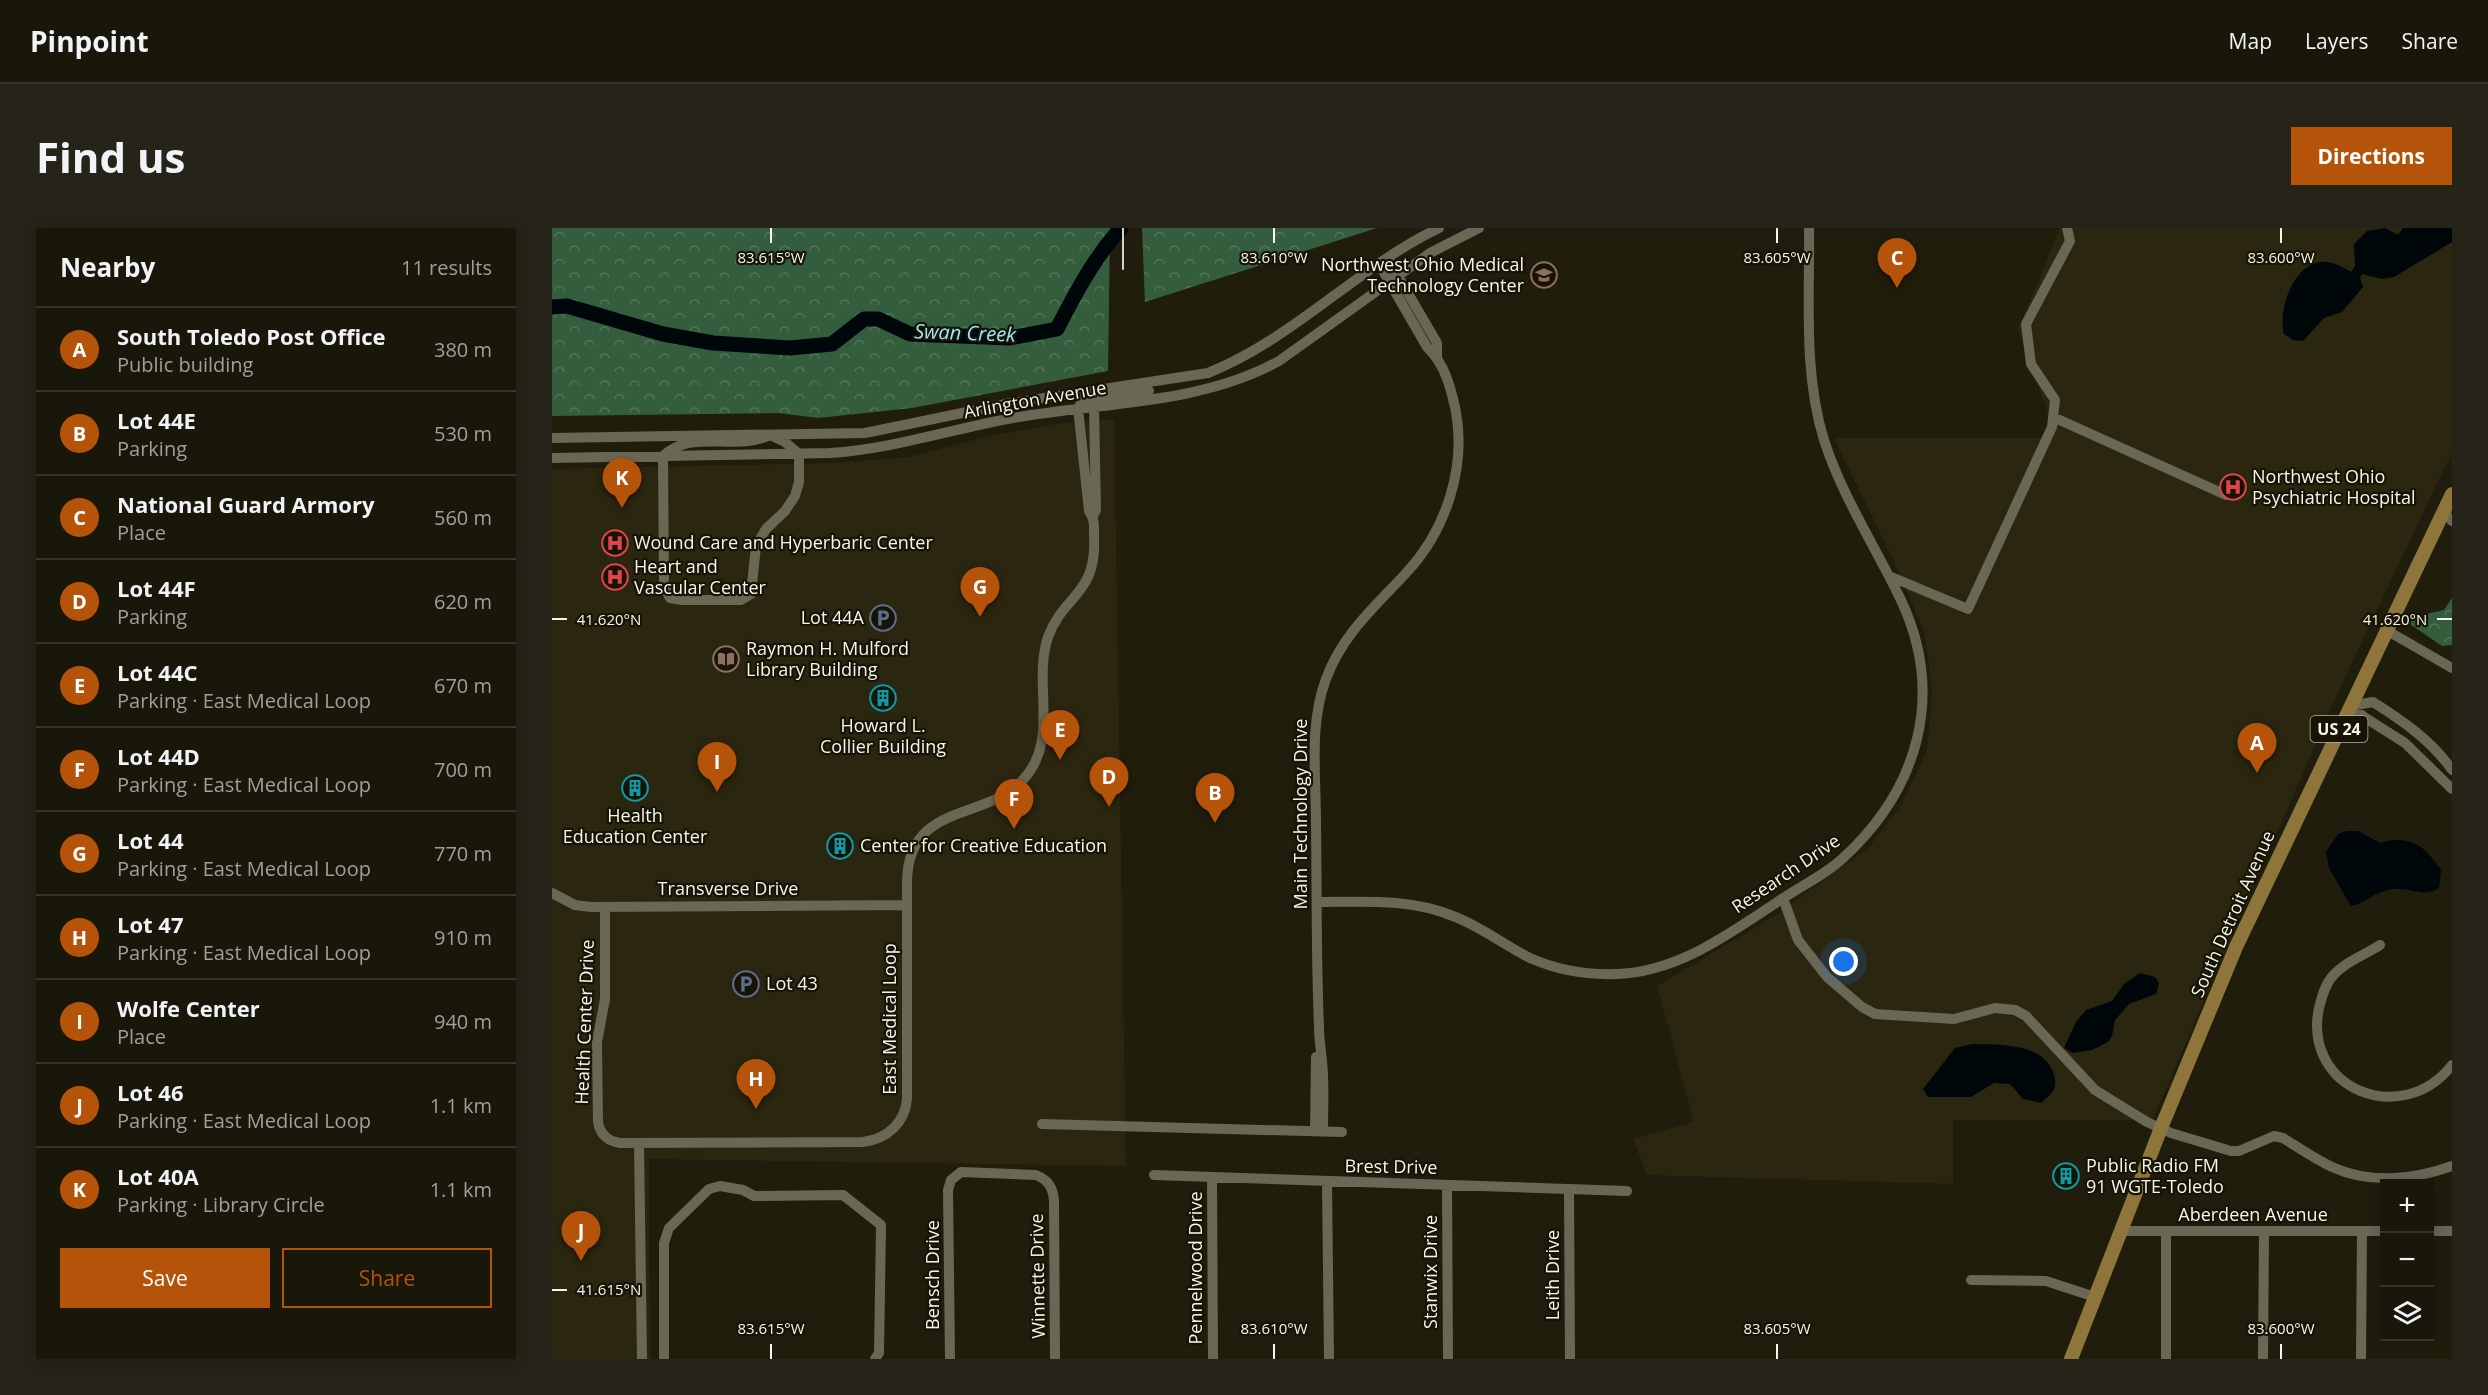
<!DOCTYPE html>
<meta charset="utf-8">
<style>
:root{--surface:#19160a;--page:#262318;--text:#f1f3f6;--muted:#9f9f9c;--line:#37352b;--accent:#b45309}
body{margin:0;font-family:"Open Sans",sans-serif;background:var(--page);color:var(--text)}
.controls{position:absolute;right:18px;bottom:18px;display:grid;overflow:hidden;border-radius:0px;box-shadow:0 3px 15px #0003}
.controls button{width:54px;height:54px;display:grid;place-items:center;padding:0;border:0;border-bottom:2px solid var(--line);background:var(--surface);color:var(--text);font:30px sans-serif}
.you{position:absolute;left:1292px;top:734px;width:21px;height:21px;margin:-15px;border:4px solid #fff;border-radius:50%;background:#1a73e8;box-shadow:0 0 0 9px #1a73e833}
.badge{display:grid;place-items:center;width:39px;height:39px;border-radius:50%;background:var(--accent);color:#fff;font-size:20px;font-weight:700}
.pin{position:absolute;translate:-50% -50px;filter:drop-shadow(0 2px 3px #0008)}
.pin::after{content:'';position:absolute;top:32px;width:21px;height:18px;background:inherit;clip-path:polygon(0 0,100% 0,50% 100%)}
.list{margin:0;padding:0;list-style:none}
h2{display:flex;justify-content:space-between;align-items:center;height:78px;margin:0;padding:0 24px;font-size:26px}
h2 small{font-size:20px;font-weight:400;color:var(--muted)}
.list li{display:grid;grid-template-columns:39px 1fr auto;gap:18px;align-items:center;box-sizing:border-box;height:84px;padding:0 24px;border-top:2px solid var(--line)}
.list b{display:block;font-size:22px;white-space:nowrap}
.list p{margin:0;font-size:20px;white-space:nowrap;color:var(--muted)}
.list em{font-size:20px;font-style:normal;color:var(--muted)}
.actions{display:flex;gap:12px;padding:18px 24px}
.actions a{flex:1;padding:14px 0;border:2px solid var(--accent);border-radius:0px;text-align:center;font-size:21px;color:var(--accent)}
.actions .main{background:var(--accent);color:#fff}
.icon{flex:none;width:33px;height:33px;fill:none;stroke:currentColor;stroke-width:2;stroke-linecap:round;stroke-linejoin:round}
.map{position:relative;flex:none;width:1900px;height:1131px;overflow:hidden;border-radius:0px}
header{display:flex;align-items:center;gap:36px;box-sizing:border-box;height:84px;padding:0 30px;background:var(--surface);border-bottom:2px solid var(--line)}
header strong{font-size:28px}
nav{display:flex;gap:33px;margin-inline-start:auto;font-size:21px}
.intro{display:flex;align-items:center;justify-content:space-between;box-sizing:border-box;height:144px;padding:0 36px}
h1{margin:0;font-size:42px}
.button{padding:15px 27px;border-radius:0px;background:var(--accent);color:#fff;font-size:21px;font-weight:700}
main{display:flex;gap:36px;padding:0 36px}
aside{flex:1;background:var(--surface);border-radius:0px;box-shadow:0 3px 15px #0003}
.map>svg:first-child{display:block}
</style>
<header>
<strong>Pinpoint</strong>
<nav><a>Map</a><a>Layers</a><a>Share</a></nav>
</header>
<div class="intro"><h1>Find us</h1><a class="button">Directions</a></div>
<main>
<aside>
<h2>Nearby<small>11 results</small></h2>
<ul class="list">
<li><span class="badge">A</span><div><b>South Toledo Post Office</b><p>Public building</p></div><em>380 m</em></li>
<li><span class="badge">B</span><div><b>Lot 44E</b><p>Parking</p></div><em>530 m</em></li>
<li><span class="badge">C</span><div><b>National Guard Armory</b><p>Place</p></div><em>560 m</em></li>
<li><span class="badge">D</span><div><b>Lot 44F</b><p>Parking</p></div><em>620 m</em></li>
<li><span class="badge">E</span><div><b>Lot 44C</b><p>Parking · East Medical Loop</p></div><em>670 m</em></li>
<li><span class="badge">F</span><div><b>Lot 44D</b><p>Parking · East Medical Loop</p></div><em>700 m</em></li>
<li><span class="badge">G</span><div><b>Lot 44</b><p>Parking · East Medical Loop</p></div><em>770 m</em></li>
<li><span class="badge">H</span><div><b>Lot 47</b><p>Parking · East Medical Loop</p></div><em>910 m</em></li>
<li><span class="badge">I</span><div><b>Wolfe Center</b><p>Place</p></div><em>940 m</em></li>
<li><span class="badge">J</span><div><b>Lot 46</b><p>Parking · East Medical Loop</p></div><em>1.1 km</em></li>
<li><span class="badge">K</span><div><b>Lot 40A</b><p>Parking · Library Circle</p></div><em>1.1 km</em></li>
</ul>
<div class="actions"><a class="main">Save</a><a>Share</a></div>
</aside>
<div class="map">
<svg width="1900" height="1131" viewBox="0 0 1900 1131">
<defs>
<pattern id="forest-crowns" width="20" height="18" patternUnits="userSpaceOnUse" patternTransform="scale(1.5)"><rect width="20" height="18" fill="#345d3e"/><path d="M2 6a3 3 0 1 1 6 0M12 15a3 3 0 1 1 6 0" fill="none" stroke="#52755a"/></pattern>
</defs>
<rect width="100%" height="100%" fill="#211d0d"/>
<!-- built -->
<path fill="#2b2610" d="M1508,0H1900V224L1787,462L1597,900L1582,892H1401V956L1095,947L1081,911L1142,894L1105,758L1227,685L1317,619L1349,577L1375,523L1380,462L1373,406L1340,329L1282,210H1494L1499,194L1466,101Z
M562,191L574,938L97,931L98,1131H0V241L278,235L357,229L433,209L503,196Z"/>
<!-- forest -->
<path fill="url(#forest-crowns)" d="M0,0H558L556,143L360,180L266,190L226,185L0,188Z
M590,0H825L593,74Z
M1900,370V417L1890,418L1855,394L1861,389L1892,382Z"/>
<!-- water -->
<path fill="#00070a" d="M1833,0L1846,7L1851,0H1900V14L1842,49L1830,51L1810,46L1808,50L1811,59L1790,84L1772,90L1751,113L1741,112L1732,106C1726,84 1739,42 1764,35C1777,31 1788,38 1799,44L1803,38L1802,16L1815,3Z
M1795,603H1806L1828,615C1858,606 1873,618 1889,642L1887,660C1873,670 1860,660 1844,661C1822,662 1816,675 1799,678L1777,640L1774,624L1786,606Z
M1588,745L1603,749L1607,755L1604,766L1577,776L1563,792L1560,808L1556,814L1540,822L1521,825L1512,820L1524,794L1534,782L1560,773L1572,756Z
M1420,816C1446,817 1490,814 1501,844C1507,860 1501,865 1489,875L1471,871L1458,856L1442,855L1419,869H1376L1371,861L1403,820Z"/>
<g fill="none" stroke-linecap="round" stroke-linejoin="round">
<!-- river -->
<path stroke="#00070a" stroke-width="15" d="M0,79L15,78L111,106L161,115L238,120L280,116L312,91H326L358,106L458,110L505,101C524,64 542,30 569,0"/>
<!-- minor -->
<path stroke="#6b6755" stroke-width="10" d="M836,31L885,115V129
M526,180L531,173L539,170L597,163
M1501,189L1674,267
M218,207L233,214L247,226V254L243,268L233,283L214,301L204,318L199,366L189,372H130L118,370L112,358L111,228C141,200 184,224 218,207Z
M0,210L313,205L459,175L656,145C744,109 804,40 887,0
M0,230L278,225C340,221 400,201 461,190C549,174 648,177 727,133L878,25L927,0
M1892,284L1900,293
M541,288L544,282L542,178
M1337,348L1416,381L1500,199L1503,172L1479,136L1474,96L1518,13L1515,0
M1834,402L1900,440
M1798,478L1812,489L1853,515L1900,561
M1798,478L1821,474C1851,493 1880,513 1900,542
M0,665L23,677L39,679L354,677
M1231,670L1246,712L1275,749L1310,779L1323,786L1402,791L1443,780L1463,782L1474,788L1543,862L1595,894L1619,905L1679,923H1687L1722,908L1731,910C1747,920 1763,931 1780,939C1817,956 1862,952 1900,938
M765,674C811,674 857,670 901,688C928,698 952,717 978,730C1005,742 1035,747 1064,746C1129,744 1180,703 1233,669C1251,657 1274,646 1290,631C1367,561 1394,466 1348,370C1323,318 1290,268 1272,212C1251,144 1258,70 1257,0
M53,679V771L45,814L46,894C48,906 55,913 68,915L311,914C335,911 353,895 355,871V654C356,574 433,593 470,553C509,512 480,457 496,409C512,366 545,367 542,309C542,299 543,291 537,283L526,180
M1828,717C1811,728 1792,734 1779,750C1772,759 1770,769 1767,780C1750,861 1850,901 1900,837
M490,896L790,904
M763,903L764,829
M771,903C771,885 772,867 771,849C771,832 767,816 767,799C764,731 765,663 764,595C764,547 757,496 774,451C791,405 824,378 855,344C894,302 914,240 904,184C899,160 893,136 875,119L827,36
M87,916L90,1131
M602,947L1075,963
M660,949L661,1131
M775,953L777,1131
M895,957L896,1131
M1017,962L1018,1131
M1570,1003H1832
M1878,1003H1900
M1419,1052L1494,1053L1543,1069
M112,1131V1015L117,1000L157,961L168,958L191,962L202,968L291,967L329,997L327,1125L323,1131
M398,1131L396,962L399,952L409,944L484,947C496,952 501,959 502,973L503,1131
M1614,1131V1003
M1711,1131L1712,1003
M1809,1131L1810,1003"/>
<!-- major -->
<path stroke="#8d753c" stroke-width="14" d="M1519,1131L1609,900L1684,719L1900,266"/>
<!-- rail -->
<path stroke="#d6d4c9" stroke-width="2" d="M571,41V0"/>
</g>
<!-- ticks -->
<path fill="none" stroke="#f7f5eb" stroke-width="2" d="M219,0V15M722,0V15M1225,0V15M1729,0V15M0,391H15M1885,391H1900M0,1062H15M219,1116V1131M722,1116V1131M1225,1116V1131M1729,1116V1131"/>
<!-- icons -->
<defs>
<g id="university-ring" transform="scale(1.35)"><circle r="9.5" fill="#171405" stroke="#8d6e63" stroke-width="1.5"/><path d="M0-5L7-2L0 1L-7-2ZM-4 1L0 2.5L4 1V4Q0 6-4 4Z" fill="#8d6e63"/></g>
<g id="hospital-ring" transform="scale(1.35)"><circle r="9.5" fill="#171405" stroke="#e0444e" stroke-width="1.5"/><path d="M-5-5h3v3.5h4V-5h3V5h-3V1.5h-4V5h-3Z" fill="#e0444e"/></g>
<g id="parking-ring" transform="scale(1.35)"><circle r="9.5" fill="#171405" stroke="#5c6f8a" stroke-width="1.5"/><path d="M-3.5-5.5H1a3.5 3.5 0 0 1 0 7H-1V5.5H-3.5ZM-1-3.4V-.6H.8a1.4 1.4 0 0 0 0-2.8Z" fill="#5c6f8a"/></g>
<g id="library-ring" transform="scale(1.35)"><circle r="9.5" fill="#171405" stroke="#8d6e63" stroke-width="1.5"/><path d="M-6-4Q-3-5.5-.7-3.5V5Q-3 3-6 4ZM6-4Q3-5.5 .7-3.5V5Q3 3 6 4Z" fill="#8d6e63"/></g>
<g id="building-ring" transform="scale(1.35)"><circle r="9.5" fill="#171405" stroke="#0f9aa8" stroke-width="1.5"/><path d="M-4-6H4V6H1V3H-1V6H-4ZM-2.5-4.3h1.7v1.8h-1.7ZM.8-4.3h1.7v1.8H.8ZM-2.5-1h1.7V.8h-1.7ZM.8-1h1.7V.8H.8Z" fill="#0f9aa8"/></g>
</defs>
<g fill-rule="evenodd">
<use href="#university-ring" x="992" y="47"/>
<use href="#hospital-ring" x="1681" y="259"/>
<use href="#hospital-ring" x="63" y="315"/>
<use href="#hospital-ring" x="63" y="349"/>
<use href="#parking-ring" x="331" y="390"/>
<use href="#library-ring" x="174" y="431"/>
<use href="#building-ring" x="331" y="470"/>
<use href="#building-ring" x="83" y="560"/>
<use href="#building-ring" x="288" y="618"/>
<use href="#parking-ring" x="194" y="756"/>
<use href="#building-ring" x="1514" y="948"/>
</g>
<g text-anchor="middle" stroke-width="4.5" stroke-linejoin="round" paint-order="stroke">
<!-- shield labels -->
<rect fill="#171405" stroke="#b4b2a6" stroke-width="1.5" x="1758.5" y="488" width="57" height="26" rx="4.5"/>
<g font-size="16" font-weight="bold" fill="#f7f5eb">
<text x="1787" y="507">US 24</text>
</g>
<!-- poi labels -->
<g font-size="18" fill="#f7f5eb" stroke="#171405" text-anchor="start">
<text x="972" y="43" text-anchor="end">Northwest Ohio Medical<tspan x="972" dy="21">Technology Center</tspan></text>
<text x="1700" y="255">Northwest Ohio<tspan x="1700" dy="21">Psychiatric Hospital</tspan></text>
<text x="82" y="321">Wound Care and Hyperbaric Center</text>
<text x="82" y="345">Heart and<tspan x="82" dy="21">Vascular Center</tspan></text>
<text x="312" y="396" text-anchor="end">Lot 44A</text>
<text x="194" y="427">Raymon H. Mulford<tspan x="194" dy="21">Library Building</tspan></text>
<text x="331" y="504" text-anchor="middle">Howard L.<tspan x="331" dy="21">Collier Building</tspan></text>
<text x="83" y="594" text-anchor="middle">Health<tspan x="83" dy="21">Education Center</tspan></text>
<text x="308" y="624">Center for Creative Education</text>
<text x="214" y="762">Lot 43</text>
<text x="1534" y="944">Public Radio FM<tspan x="1534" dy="21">91 WGTE-Toledo</tspan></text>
</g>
<!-- street labels -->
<g font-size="18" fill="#f7f5eb" stroke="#171405">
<text transform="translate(483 172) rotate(-10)" y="6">Arlington Avenue</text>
<text transform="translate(749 586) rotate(-90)" y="6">Main Technology Drive</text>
<text transform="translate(1234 646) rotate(-34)" y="6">Research Drive</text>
<text x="176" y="667">Transverse Drive</text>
<text transform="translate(1681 686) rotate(-66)" y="6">South Detroit Avenue</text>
<text transform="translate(338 791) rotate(-90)" y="6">East Medical Loop</text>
<text transform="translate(33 794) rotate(-88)" y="6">Health Center Drive</text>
<text transform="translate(839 939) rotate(1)" y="6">Brest Drive</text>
<text x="1701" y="993">Aberdeen Avenue</text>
<text transform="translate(644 1040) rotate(-90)" y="6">Pennelwood Drive</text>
<text transform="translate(879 1044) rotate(-90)" y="6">Stanwix Drive</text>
<text transform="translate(381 1047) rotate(-90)" y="6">Bensch Drive</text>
<text transform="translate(1001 1047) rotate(-90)" y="6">Leith Drive</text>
<text transform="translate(486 1048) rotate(-91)" y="6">Winnette Drive</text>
</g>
<!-- water labels -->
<g font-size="20" font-style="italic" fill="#9ae7f8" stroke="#171405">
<text transform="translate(413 105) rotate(2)" y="7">Swan Creek</text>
</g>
</g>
<g font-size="15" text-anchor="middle" fill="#f7f5eb" stroke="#171405" stroke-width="4.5" stroke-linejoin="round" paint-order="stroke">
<text x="219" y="35">83.615°W</text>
<text x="722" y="35">83.610°W</text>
<text x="1225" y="35">83.605°W</text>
<text x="1729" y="35">83.600°W</text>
<text x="57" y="397">41.620°N</text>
<text x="1843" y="397">41.620°N</text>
<text x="57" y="1067">41.615°N</text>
<text x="219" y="1106">83.615°W</text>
<text x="722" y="1106">83.610°W</text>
<text x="1225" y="1106">83.605°W</text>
<text x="1729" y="1106">83.600°W</text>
</g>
</svg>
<div class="controls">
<button>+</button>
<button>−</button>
<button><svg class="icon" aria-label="layers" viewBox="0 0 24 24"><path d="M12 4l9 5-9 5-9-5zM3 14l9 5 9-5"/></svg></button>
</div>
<div class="you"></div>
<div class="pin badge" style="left:1705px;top:545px">A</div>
<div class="pin badge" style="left:663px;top:595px">B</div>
<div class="pin badge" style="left:1345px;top:60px">C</div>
<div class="pin badge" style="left:557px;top:579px">D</div>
<div class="pin badge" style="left:508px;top:532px">E</div>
<div class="pin badge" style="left:462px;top:601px">F</div>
<div class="pin badge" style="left:428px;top:389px">G</div>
<div class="pin badge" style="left:204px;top:881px">H</div>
<div class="pin badge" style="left:165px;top:564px">I</div>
<div class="pin badge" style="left:29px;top:1033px">J</div>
<div class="pin badge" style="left:70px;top:280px">K</div>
</div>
</main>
